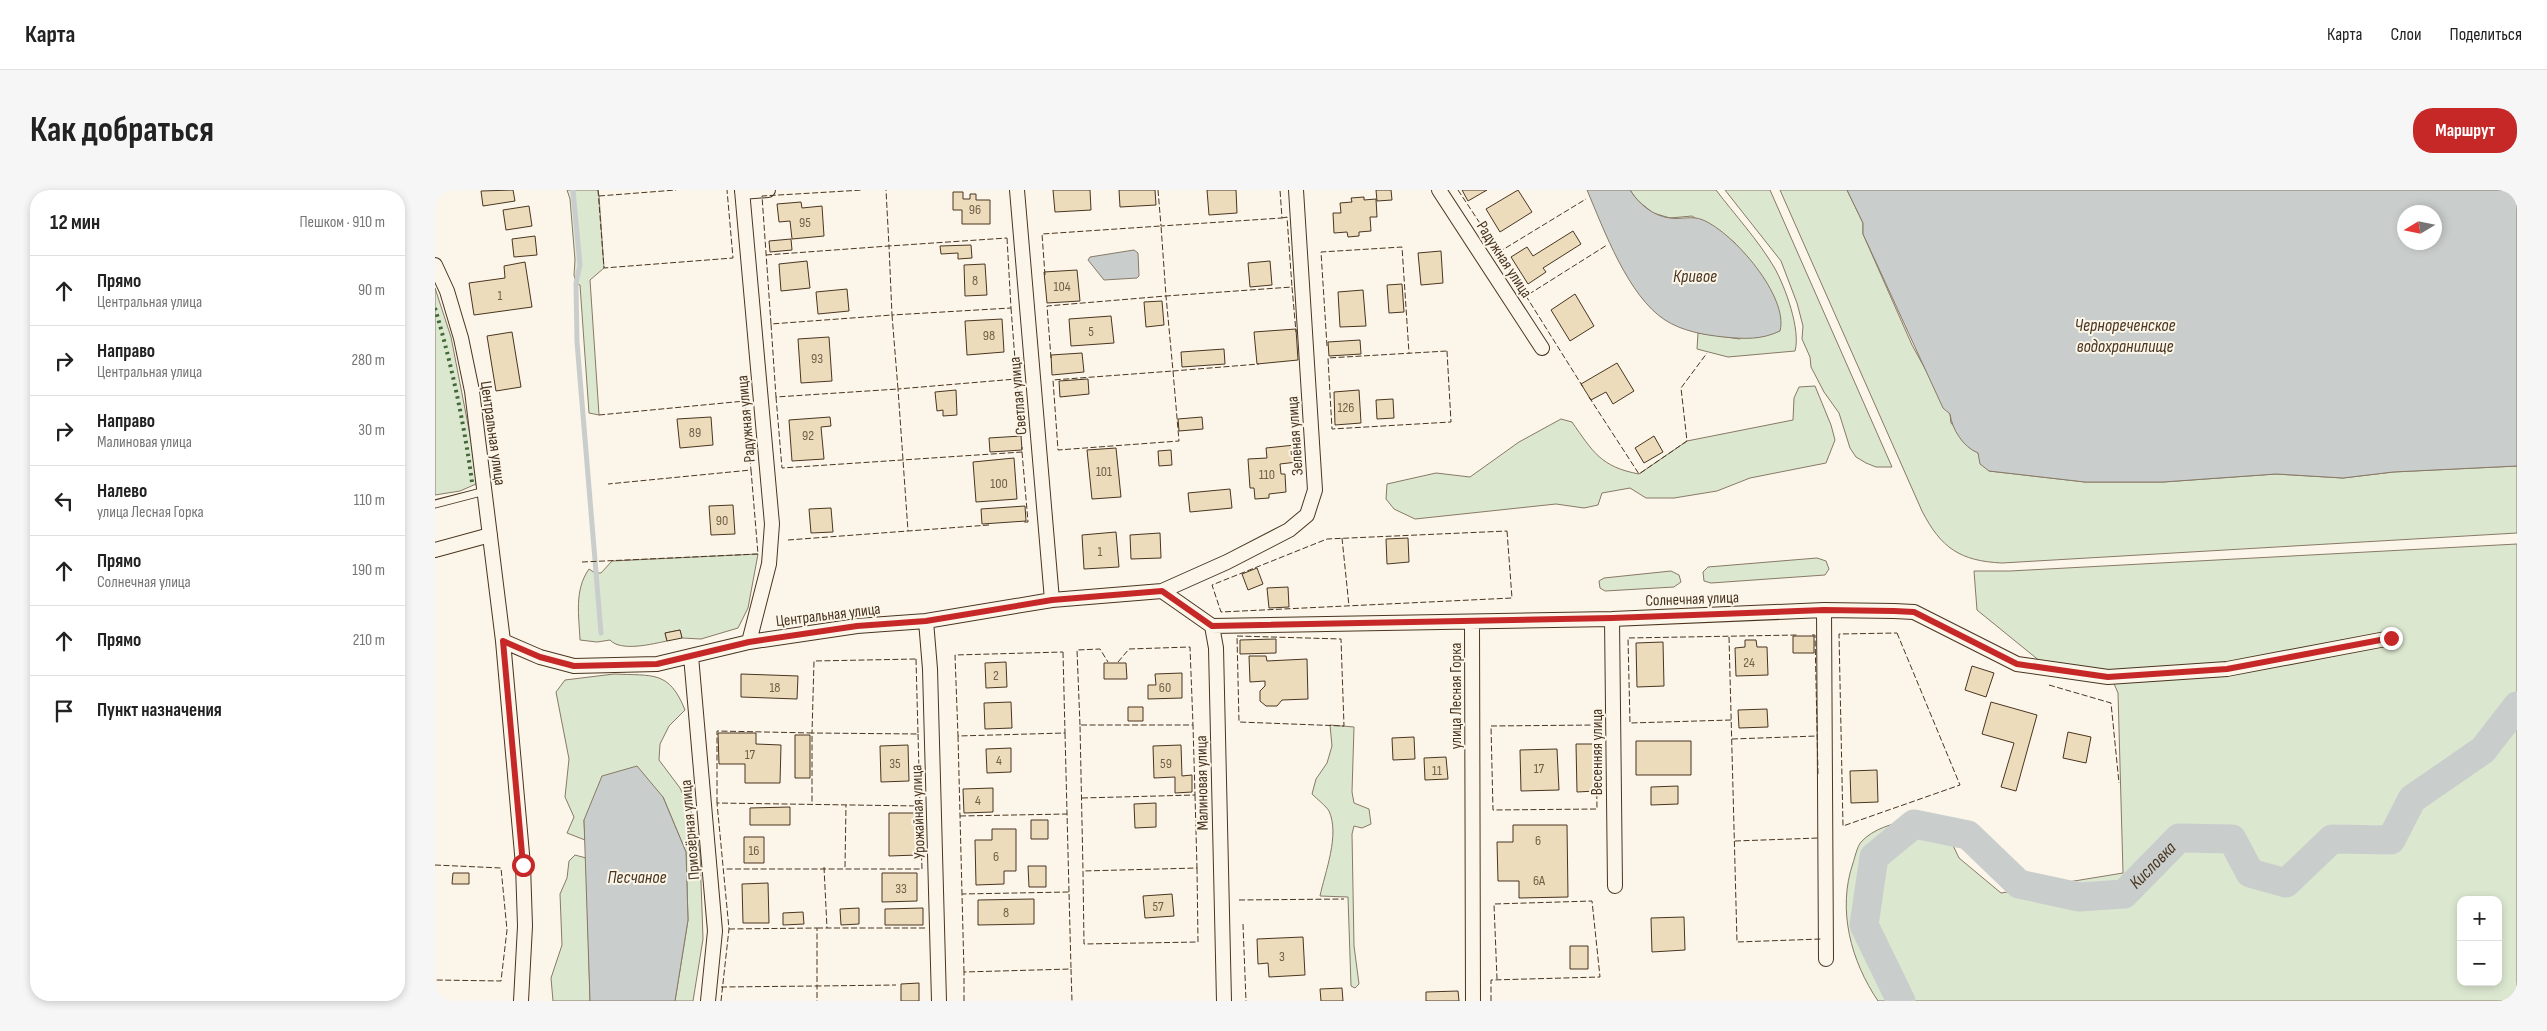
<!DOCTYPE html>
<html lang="ru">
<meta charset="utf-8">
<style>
:root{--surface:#fff;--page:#f6f6f6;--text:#222;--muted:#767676;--line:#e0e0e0;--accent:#c62828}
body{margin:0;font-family:"Sofia Sans Condensed",sans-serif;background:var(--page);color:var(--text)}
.controls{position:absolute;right:15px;bottom:15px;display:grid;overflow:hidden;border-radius:10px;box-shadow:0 2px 8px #0003}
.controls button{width:45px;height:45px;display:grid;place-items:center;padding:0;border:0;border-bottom:1px solid var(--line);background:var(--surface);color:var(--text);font:25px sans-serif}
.compass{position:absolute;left:1962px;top:15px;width:45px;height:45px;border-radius:50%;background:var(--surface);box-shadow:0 2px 8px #0003;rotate:260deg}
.stop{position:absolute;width:15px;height:15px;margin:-11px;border:4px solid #c62828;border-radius:50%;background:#fff}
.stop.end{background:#c62828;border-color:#fff;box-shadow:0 1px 5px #0008}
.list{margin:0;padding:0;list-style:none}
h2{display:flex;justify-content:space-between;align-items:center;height:65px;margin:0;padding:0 20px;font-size:21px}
h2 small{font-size:16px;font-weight:400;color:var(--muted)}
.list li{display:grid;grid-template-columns:32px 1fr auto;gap:15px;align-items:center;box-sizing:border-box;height:70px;padding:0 20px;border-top:1px solid var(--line)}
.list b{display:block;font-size:19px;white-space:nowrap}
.list p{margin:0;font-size:16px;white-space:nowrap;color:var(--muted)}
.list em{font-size:16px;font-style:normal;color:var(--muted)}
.icon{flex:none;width:28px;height:28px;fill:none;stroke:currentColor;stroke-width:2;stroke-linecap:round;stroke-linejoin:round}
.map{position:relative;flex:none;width:2082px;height:811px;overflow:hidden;border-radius:20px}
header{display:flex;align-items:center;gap:30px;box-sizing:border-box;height:70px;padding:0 25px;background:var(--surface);border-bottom:1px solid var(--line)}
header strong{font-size:24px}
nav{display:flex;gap:28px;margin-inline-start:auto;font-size:18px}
.intro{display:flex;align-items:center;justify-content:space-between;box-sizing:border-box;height:120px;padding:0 30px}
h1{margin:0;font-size:35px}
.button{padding:12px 22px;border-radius:20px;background:var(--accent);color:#fff;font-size:18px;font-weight:700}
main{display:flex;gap:30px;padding:0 30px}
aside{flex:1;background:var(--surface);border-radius:20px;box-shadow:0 2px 8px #0003}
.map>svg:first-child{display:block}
</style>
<header>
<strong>Карта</strong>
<nav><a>Карта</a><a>Слои</a><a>Поделиться</a></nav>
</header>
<div class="intro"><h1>Как добраться</h1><a class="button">Маршрут</a></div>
<main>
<aside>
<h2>12 мин<small>Пешком · 910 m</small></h2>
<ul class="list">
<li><svg class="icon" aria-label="ahead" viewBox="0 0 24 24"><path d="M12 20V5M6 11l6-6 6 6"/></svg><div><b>Прямо</b><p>Центральная улица</p></div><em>90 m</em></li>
<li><svg class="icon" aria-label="right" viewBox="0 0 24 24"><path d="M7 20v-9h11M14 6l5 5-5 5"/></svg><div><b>Направо</b><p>Центральная улица</p></div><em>280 m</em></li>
<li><svg class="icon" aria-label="right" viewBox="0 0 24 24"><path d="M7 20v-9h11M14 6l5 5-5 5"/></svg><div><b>Направо</b><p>Малиновая улица</p></div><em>30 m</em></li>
<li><svg class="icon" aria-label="left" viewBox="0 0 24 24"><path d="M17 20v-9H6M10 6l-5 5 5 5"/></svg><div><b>Налево</b><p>улица Лесная Горка</p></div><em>110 m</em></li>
<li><svg class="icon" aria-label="ahead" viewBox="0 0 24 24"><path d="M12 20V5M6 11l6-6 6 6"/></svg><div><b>Прямо</b><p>Солнечная улица</p></div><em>190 m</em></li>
<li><svg class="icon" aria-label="ahead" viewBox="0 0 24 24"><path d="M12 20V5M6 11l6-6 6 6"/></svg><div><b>Прямо</b></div><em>210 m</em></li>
<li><svg class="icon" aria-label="arrive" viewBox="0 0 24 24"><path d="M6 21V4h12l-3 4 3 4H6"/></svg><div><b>Пункт назначения</b></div></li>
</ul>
</aside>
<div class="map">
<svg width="2082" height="811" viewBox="0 0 2082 811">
<rect width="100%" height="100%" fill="#fbf6e9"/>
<!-- green -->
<path fill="#dce7d0" stroke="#887966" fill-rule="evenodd" d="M132,0H163L164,6L169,78L155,90L164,225L154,223L145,95L141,93L139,85L140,70L135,9Z
M1195,0H1281C1300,25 1323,50 1339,77C1350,96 1366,140 1360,161L1293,167L1262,159L1263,143L1305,149L1312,68L1299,52L1257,26L1235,28L1218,23L1202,10Z
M1290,0H1335L1457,277H1441L1431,273L1421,267L1415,258L1404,223L1389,202L1376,177L1375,167L1367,149L1368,136L1362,113L1346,71Z
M1345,0H1412L1428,33V44L1477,155L1515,224L1516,233L1543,263L1554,281L1650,292H1728L1841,284L1908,288L1958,282L2082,276V343L1567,373C1525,371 1506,358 1487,321Z
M0,98L16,147L42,281L41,294L25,301L0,305Z
M1380,196L1396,235L1400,250L1391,273L1315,288L1282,301L1239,308H1211L1195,298L1167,303L1163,315L1149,318L1121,314L980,329L959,319L951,309L952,294L1001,283L1035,287L1084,252L1126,229L1137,232C1158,262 1166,277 1204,284L1252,251L1358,230L1359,208L1364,197Z
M2082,354V811H1470C1450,775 1427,733 1440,691C1442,685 1447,680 1450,674C1467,636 1477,641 1514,647L1524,668L1566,703L1688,683L1683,503L1674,482L1606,472L1542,420L1539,381H1575ZM2026,710H2063V792H2026Z
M323,364L313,418L303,438L266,449L247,448L245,440L230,443L232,451C217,454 186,462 175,450L162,452L145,450C144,426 139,400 154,379L160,383H166L177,371Z
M1382,368L1391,371L1394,379L1390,385L1276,393L1269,391L1268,382L1273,377Z
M1236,381L1244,385L1246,392L1239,397L1170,401L1165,398L1164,391L1169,388Z
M179,484C218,486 234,480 250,520L234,536L225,554L224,570L245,598L259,628L265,663L268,749L258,811H240L253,730L251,662L228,607L149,630L150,650L132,643L139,627L130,607L134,569L121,502L130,490Z
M895,535L919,537L917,602L919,613L934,619L936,634L927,638L919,636L917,644L919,756L924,794L920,798L916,796L913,707L885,706C890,682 905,645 894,621C891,616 882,609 877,604L881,589L892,573L897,556Z
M1474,629L1452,645L1436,663L1427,687L1422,723L1429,754L1458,811H1443C1416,771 1402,720 1418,673C1420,667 1422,657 1426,652C1439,638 1456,635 1474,629Z
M140,665L151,668L155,808V811H118L116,788L127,755L125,704L132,688L134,671Z"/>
<!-- water -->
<path fill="#c9cecd" stroke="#887966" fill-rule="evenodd" d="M1152,0H1195C1204,14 1218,26 1235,28C1247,30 1256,25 1268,30C1299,43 1354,107 1345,141C1326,150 1309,149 1289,147C1269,145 1247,141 1230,130C1193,106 1169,40 1152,0Z
M1412,0H2082V276L1958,282L1908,288L1841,284L1728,292H1650L1554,281L1545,274L1543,263C1528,257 1517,239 1515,224L1508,218L1428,44V33ZM2000,22V52H1970V22Z
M699,60L703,63L704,86L702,88L669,90L653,70L655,67Z
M202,576L228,607L251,662L253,730L240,811H155L149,630L167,586Z"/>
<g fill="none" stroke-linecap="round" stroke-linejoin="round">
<!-- stream -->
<path stroke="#c9cecd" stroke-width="5" d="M138,0L145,75L141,93L142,152L166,443"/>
<!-- river -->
<path stroke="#c9cecd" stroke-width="29" id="s1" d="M1466,811L1429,735L1439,667L1479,634L1533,645L1584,694L1644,707L1689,704L1744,648L1797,649L1815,683L1851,693L1897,649L1956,650L1977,609L2048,560L2082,516"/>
</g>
<!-- building -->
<path fill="#ecdcbc" stroke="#4a3520" d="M78,0L80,11L48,16L46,1Z
M618,0H655L656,20L620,22Z
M684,0H720L721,15L685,17Z
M772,0H801L802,23L774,25Z
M941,0H956L957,10L942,11Z
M1027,0H1052L1033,11Z
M1083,0L1097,22L1065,42L1051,19Z
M518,2H528V9H535V4H541V10H555V34H527V20H518Z
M929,7V10L941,9L942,27H935L936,41L924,42V46L913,47L912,42L899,43L898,23H906L905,13L917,12L916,8Z
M366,12L367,18L387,16L389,46L357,49L355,31L344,32L342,14Z
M94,16L97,36L71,40L68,20Z
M1138,41L1146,54L1108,78L1111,82L1093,94L1076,67L1092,57L1098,66Z
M100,46L102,65L79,67L77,49Z
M356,49L357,60L335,62L334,51Z
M536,55L537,68L523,69V63L506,64L505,56Z
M1006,61L1008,93L986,95L983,63Z
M372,71L375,98L346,101L344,74Z
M835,71L837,95L815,97L813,73Z
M90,72L97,117L39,125L34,93L70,88L69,76Z
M550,74L552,105L530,106L529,75Z
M642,80L645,111L612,113L609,82Z
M967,94L969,122L954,123L952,95Z
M412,99L414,121L383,124L381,102Z
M928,100L931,136L905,137L903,102Z
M1140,104L1159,136L1135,151L1116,120Z
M727,111L729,135L711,137L709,112Z
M676,126L679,153L636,156L634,129Z
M567,129L569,162L532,165L530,131Z
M861,139L863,170L822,174L819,142Z
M77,142L86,197L61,201L52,146Z
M394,147L397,191L366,193L363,149Z
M925,150L926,164L894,166L893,152Z
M789,159L790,174L747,177L746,162Z
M647,163L649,182L617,185L616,165Z
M1182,173L1199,201L1178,214L1171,202L1156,210L1146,194Z
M653,189L654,204L625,207L624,191Z
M521,200L522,225L508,226V220L502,221L500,202Z
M924,200L926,233L900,235L899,202Z
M958,209L959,228L942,229L941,210Z
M276,227L278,255L245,258L242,229Z
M395,227L396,236L386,237L389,269L357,271L354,230Z
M767,227L768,239L744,241L743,229Z
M586,246L587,260L555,262L554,248Z
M1219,246L1228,262L1209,273L1200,258Z
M860,255L862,272L845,274L846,284H850L851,302L834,304V308L820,309L819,298H815L813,269L832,268L831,258Z
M681,258L686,307L657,309L652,260Z
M736,260L737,275L724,276L723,261Z
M579,268L582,309L541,312L538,272Z
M795,299L797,318L755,322L753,303Z
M298,315L300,344L276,345L274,316Z
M590,316L591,331L547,334L546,319Z
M396,318L398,342L376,343L374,319Z
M681,342L684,377L649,379L647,345Z
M725,343L726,368L696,369L695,345Z
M973,348L974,372L952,374L951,349Z
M822,378L828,394L813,400L807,384Z
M853,397L854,417L834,418L832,398Z
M245,440L247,448L232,451L230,443Z
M1358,446H1379V463H1358Z
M841,449V463L805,464V450Z
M1310,450H1321L1322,457H1332L1333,485L1301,486L1300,458L1310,457Z
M1228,452L1229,496L1202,497L1201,453Z
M814,466H831L832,471L872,469L873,509L847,510L842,516H831L825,511V501L830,496V491L815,492Z
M571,472L572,497L551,498L550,473Z
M669,473H691L692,489H669Z
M1537,476L1559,483L1551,507L1530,500Z
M747,483V508L713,509V495H721L720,484Z
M306,484L363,486L362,509L306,507Z
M576,512L577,538L550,539L549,513Z
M1556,512L1602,525L1581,601L1566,597L1579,553L1547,544Z
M693,517H708V531H693Z
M1332,519L1333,537L1304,538L1303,520Z
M1633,542L1656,547L1651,573L1628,568Z
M283,543H321V554L346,555L345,593H310V574H284Z
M360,545H375V588H360Z
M979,547L980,569L958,570L957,548Z
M1201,551H1256V585H1201Z
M1141,554H1160L1161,601L1142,602Z
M473,555L474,591L446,592L445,556Z
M746,555L747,586L757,585V602L740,603V587L719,588L718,556Z
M576,558V582L552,583L551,559Z
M1122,559L1124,600L1086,601L1085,560Z
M1011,567L1013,589L990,590L989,568Z
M1442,580L1443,612L1416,613L1415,581Z
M1243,596V614L1216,615V597Z
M558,598V622L529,623L528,599Z
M721,613V637L700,638L699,614Z
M355,617V635H315V618Z
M454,623H482L483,665L454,666Z
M596,630H613V649H596Z
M1078,635H1132L1133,707L1084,708V691H1063L1062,652H1078Z
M557,639H581V681H569V694L541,695L540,650H557Z
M309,647H329V673H309Z
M593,676H611V697H594Z
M18,683H34V694H17Z
M447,683H482V711L447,712Z
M333,693L334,733H308L307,694Z
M737,704L739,726L710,728L708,706Z
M599,709V734L543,735V710Z
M424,718V734L406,735L405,719Z
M488,718V735H450V719Z
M368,722L369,734L348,735V723Z
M1249,727L1250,760L1217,762L1216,728Z
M868,747L870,785L834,787L833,773L823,774L822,749Z
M1135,756H1153V779H1135Z
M484,793V811H466V794Z
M907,798L908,811H886L885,799Z
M1023,801L1024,811H991V802Z"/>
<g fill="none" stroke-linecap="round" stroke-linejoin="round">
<!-- lane casing -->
<g stroke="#4a3520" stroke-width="9">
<path id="lane" d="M0,314L50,301"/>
</g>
<!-- street casing -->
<g stroke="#4a3520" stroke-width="16">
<path id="street" d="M307,0L337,334L334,374L314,452
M582,0L617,410
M1004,0L1107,158
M307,2L333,0
M0,75L12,101L26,148L37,201L68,451L88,675L90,736L86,811
M0,360L55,345
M727,401L777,436L781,458L789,811
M1389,420L1391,769
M1177,429L1180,696
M491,431L495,479L504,811
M1037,432L1038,811
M777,436L1177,429L1389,420L1459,421L1479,422L1582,474L1673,487L1792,479L1956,448
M68,451L105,467L139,476L222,474L314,452L422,436L491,431L617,410L727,401L792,372L854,340L872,325L880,300L861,0
M256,466L280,741L273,811"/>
</g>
<!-- lane -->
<use href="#lane" stroke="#fbf6e9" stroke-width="7"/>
<!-- street -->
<use href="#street" stroke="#fbf6e9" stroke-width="14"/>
<!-- hedge -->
<path stroke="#436837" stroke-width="4" stroke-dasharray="2.5 4" stroke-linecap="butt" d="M0,118C17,176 29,233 37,292"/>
<!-- fence -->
<path stroke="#4a3520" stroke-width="1" stroke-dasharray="6 2.5" stroke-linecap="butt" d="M163,0L169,78L298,68L292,0
M723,0L726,36L847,28L845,0
M1023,0L1064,62
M164,6L241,0
M847,28L852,27L857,97
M572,48L576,118L457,125L454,56Z
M331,65L454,56L451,0
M610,85L607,44L726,36L731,106L857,97L861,142
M1091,106L1064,62L1151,9
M576,118L586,247
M457,125L463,199L341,207L336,134Z
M336,134L327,6L428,0
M892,156L886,62L967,57L974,163
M1012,161L1016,232L897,239L893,168Z
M616,168L612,116L731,106L738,181L824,174
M738,181L744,251L623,260L618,190Z
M1148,197L1091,106L1172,55
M341,207L347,278L587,262V257
M1154,207L1204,284L1252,251L1246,198L1272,163
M164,225L310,211L316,280
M587,262L593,332H589
M554,335L473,341L463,199L581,189
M1072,341L1077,408L786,422L777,395L892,349Z
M907,348L914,416
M353,350L473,341
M147,372L323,364L316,280L173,294
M1462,443L1525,595L1408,636L1404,444Z
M1377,445H1380L1383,584
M802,446L906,449L909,536L804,532Z
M1294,447L1302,752L1386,749
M628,462L630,543L523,546L520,465Z
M481,469L483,544L377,543L379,471Z
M683,472L694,459L755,457L758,535
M1614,495L1676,513L1684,593
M1296,530L1195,533L1193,448L1362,445
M645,535L642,460L665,459L673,472
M1161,535L1162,619L1058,620L1056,536Z
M630,543L634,702
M483,544L485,616
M523,546L527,704
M1297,549L1382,546
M760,605L762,678
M647,608L760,605L758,535H645L648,681
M282,613V541L377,543V615
M525,626L632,624
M1300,651L1384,648
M0,675L66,678L72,740L66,791L0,790
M389,677L392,738
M410,677L411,615
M762,678L763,752L649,754L648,681Z
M804,710L909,709
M808,734L811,811
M382,738H491
M294,739L382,738V796L461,795
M529,782L527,704L634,702L636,779
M286,797L382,796V811
M286,811L294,739L282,613L485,616L487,679H289
M529,811V782L636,779L637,811
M1056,811V790L1165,787L1157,711L1059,714L1062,789"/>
</g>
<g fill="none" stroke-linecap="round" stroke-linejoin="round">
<!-- route -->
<path stroke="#c62828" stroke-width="6" d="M88,675L68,451L105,467L139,476L222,474L314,452L422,436L491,431L617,410L727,401L777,436L1177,428L1389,420L1459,421L1479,422L1582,474L1673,487L1792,479L1956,448"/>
</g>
<g text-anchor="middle" stroke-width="4" stroke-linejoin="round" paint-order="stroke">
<!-- number labels -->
<g font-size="14" fill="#725f47">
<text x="540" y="24">96</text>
<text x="370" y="37">95</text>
<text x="540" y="95">8</text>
<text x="627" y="101">104</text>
<text x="65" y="110">1</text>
<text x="656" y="146">5</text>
<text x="554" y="150">98</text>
<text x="382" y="173">93</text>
<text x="911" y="222">126</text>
<text x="260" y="247">89</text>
<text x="373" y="250">92</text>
<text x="669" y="286">101</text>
<text x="832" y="289">110</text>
<text x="564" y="298">100</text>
<text x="287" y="335">90</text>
<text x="665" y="366">1</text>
<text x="1314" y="477">24</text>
<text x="561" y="490">2</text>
<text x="340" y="502">18</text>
<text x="730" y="502">60</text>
<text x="315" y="569">17</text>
<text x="564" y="575">4</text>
<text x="460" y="578">35</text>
<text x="731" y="578">59</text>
<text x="1104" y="583">17</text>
<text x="1002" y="585">11</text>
<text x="543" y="615">4</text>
<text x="1103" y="655">6</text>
<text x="319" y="665">16</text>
<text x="561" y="671">6</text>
<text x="1104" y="695">6А</text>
<text x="466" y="703">33</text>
<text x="723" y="721">57</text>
<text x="571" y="727">8</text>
<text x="847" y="771">3</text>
</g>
<!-- street labels -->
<g font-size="16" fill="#4a3520" stroke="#fbf6e9">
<text transform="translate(1070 69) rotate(57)" y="6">Радужная улица</text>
<text transform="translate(582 206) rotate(-95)" y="6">Светлая улица</text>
<text transform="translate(310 229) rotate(-95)" y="6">Радужная улица</text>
<text transform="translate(59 243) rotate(82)" y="6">Центральная улица</text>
<text transform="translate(859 246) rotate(-94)" y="6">Зелёная улица</text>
<text transform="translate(1257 408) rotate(-2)" y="6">Солнечная улица</text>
<text transform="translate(393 424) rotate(-7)" y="6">Центральная улица</text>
<text transform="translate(1020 506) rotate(-90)" y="6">улица Лесная Горка</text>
<text transform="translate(1161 562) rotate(-90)" y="6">Весенняя улица</text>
<text transform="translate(766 593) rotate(-91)" y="6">Малиновая улица</text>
<text transform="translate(482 622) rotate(-92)" y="6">Урожайная улица</text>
<text transform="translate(254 640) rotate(-95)" y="6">Приозёрная улица</text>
</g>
<!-- water labels -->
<g font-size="18" font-style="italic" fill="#4a3520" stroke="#fbf6e9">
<text x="1260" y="92">Кривое</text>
<text x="1690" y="141">Чернореченское<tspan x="1690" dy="21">водохранилище</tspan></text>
<text dy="6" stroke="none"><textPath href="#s1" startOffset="478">Кисловка</textPath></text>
<text x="202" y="693">Песчаное</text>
</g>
</g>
</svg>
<div class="controls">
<button>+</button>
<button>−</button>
</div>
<svg class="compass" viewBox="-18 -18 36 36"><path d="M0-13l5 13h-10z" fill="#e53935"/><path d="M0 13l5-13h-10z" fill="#767676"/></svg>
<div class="stop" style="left:88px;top:675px"></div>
<div class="stop end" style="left:1956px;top:448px"></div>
</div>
</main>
